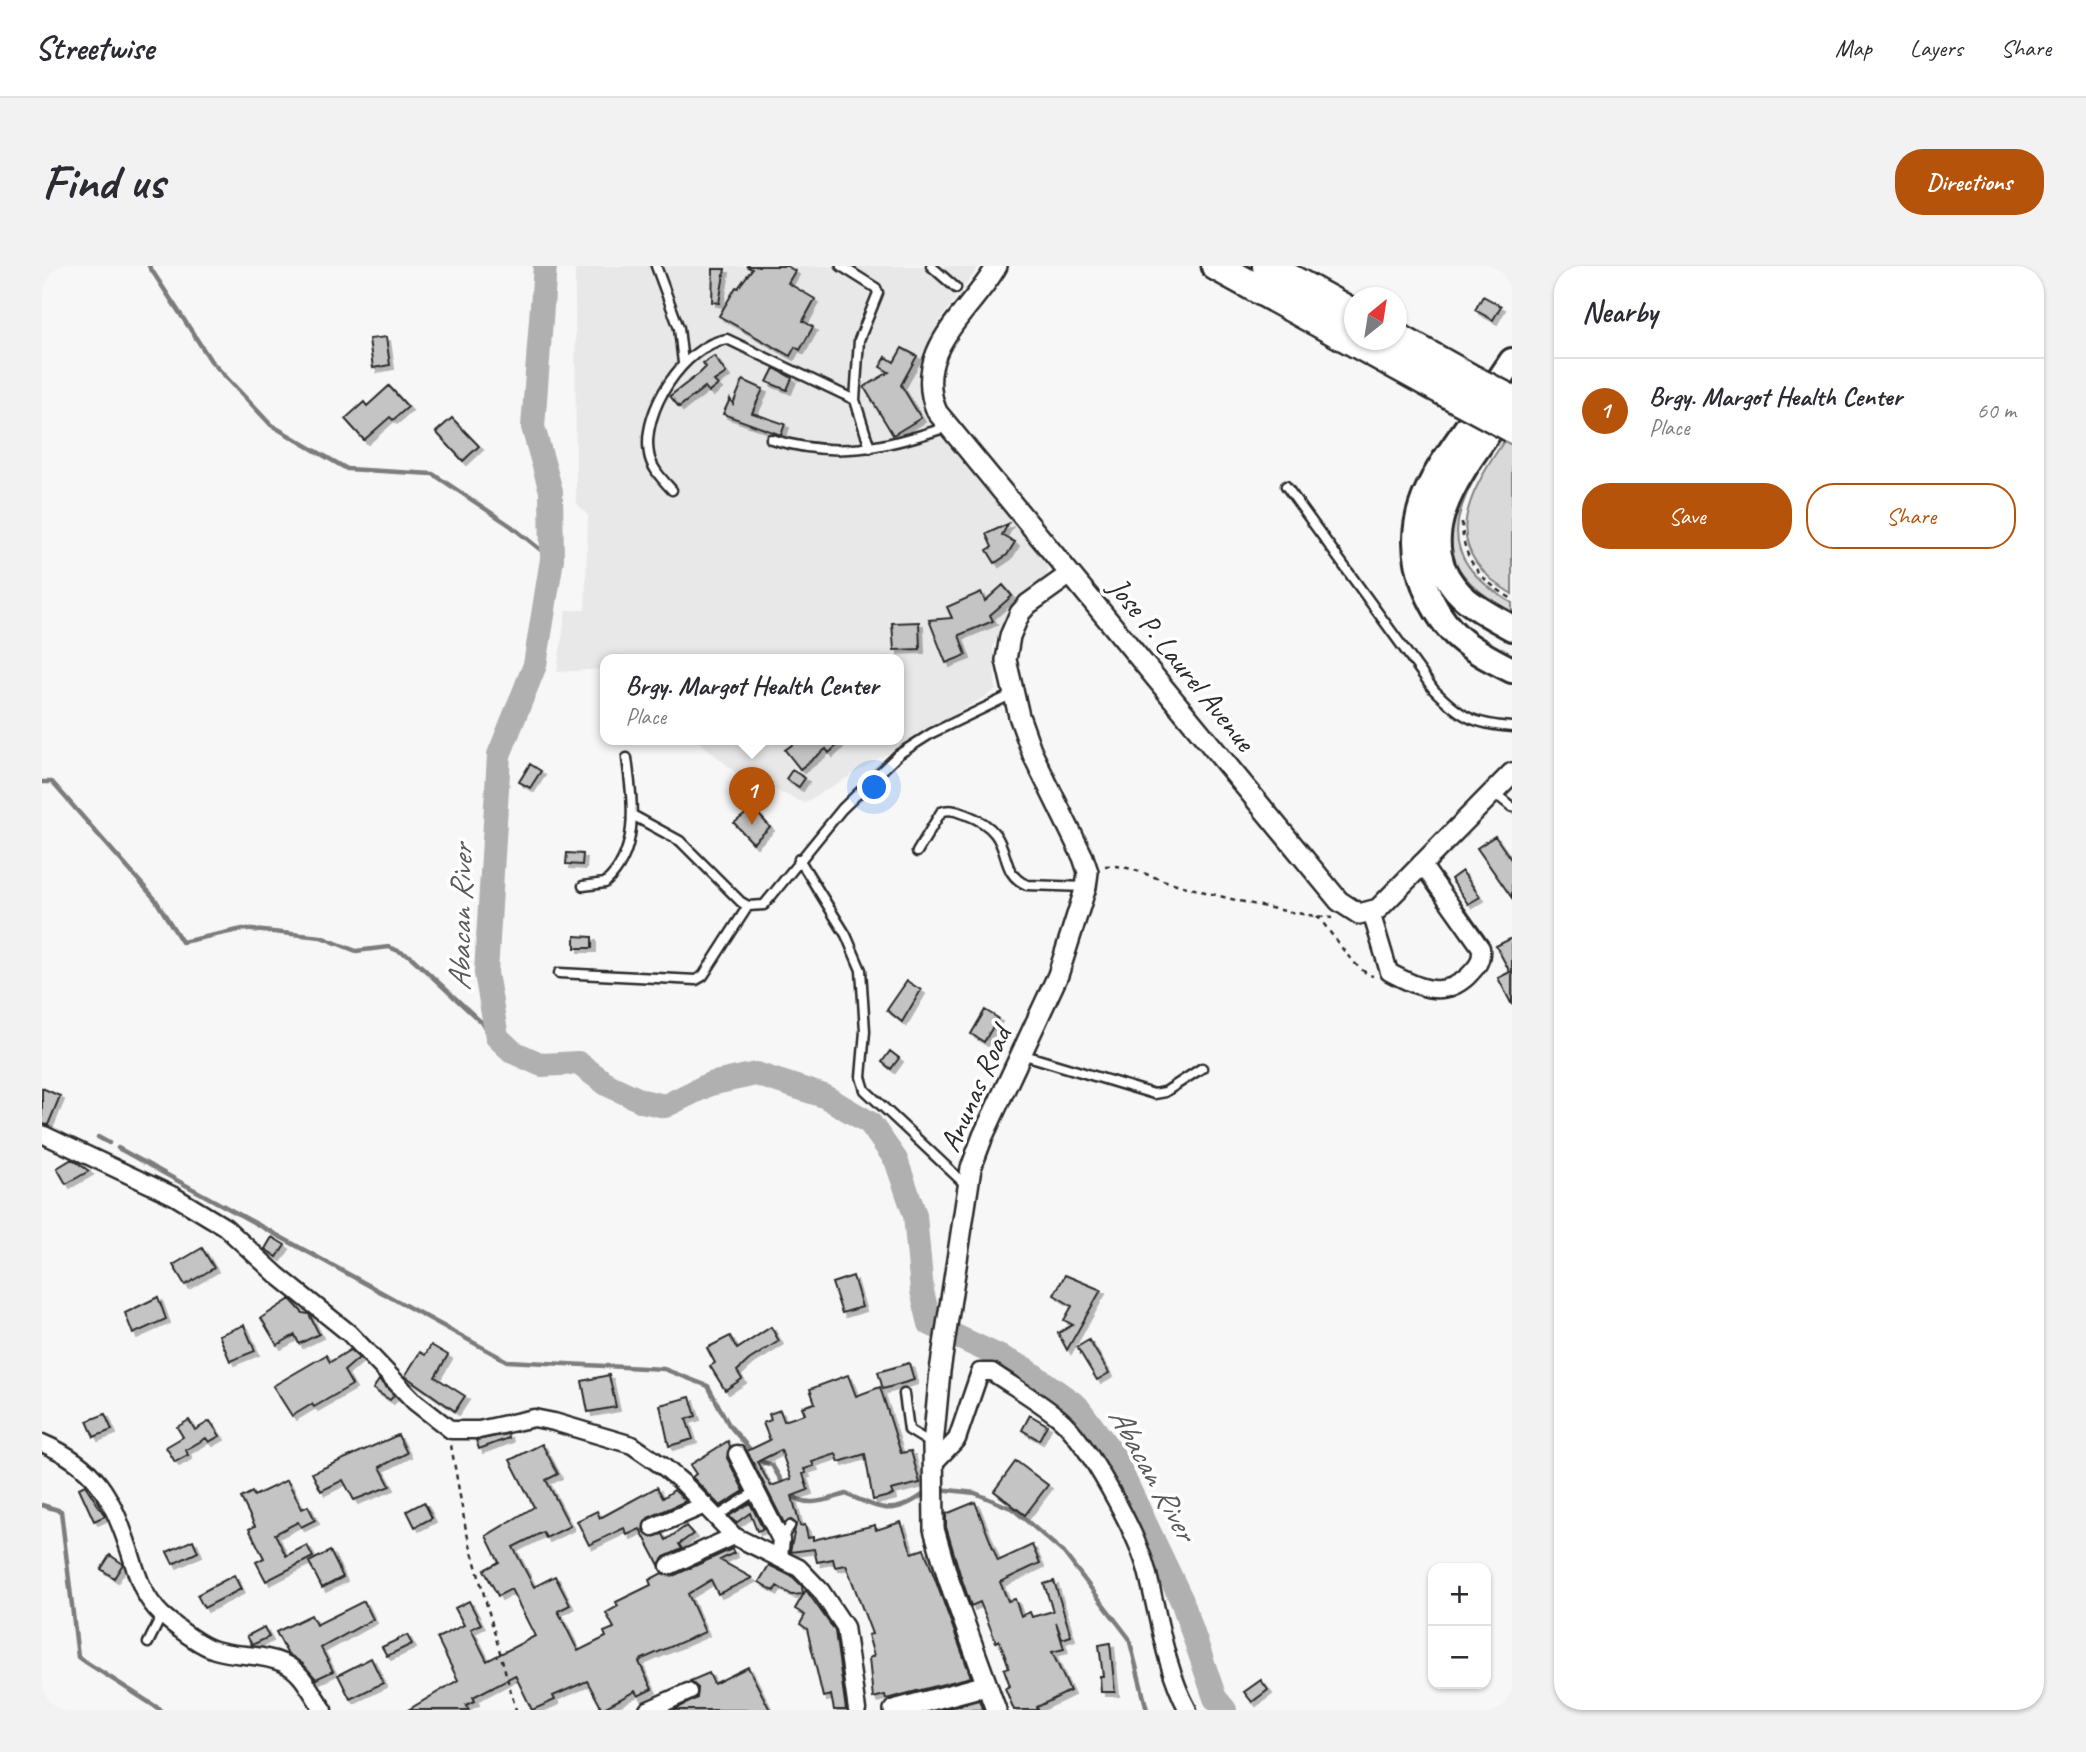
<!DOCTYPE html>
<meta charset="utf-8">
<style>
:root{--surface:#fff;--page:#f2f2f3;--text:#2b2b33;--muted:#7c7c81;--line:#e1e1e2;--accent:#b45309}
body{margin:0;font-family:Caveat,sans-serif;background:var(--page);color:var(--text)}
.controls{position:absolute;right:21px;bottom:21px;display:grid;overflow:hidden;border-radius:14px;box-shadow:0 2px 5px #0004}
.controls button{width:63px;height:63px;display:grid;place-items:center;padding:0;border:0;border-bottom:2px solid var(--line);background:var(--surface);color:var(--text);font:35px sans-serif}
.compass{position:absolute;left:1302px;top:21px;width:63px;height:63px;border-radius:50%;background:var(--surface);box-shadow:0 2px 5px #0004;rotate:30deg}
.you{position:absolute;left:833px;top:522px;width:24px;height:24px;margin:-18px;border:5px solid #fff;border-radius:50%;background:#1a73e8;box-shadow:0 0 0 10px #1a73e833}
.badge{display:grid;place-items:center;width:46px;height:46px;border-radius:50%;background:var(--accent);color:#fff;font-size:23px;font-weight:700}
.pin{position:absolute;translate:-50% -58px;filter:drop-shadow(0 2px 4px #0008)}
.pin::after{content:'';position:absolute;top:37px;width:24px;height:21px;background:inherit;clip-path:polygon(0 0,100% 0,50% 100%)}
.popup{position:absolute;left:558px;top:388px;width:304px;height:91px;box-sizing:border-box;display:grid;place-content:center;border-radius:14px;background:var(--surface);filter:drop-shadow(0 2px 5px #0005);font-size:23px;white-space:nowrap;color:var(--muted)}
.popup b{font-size:26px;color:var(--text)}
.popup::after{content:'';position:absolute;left:50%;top:100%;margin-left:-14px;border:14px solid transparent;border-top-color:var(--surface)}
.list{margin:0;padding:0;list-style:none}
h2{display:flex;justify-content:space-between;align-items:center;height:91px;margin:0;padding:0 28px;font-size:30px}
h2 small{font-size:23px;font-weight:400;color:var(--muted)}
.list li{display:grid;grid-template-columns:46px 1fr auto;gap:21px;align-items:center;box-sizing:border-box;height:105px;padding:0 28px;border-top:2px solid var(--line)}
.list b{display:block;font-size:26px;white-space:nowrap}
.list p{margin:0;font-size:23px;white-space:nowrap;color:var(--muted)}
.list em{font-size:23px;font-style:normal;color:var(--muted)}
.actions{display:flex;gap:14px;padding:21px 28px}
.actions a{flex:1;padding:16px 0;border:2px solid var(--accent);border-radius:28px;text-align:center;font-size:24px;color:var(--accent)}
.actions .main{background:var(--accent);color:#fff}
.map{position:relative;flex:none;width:1470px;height:1444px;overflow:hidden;border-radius:28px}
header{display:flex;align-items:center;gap:42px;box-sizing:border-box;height:98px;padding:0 35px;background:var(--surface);border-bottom:2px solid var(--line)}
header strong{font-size:33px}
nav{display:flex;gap:38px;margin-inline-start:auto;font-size:24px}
.intro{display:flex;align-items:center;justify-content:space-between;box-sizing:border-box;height:168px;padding:0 42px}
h1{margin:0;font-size:49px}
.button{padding:18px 32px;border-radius:28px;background:var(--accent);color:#fff;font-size:24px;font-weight:700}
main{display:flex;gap:42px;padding:0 42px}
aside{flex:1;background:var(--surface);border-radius:28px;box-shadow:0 2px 5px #0004}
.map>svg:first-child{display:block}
</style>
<header>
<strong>Streetwise</strong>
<nav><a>Map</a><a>Layers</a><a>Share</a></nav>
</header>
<div class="intro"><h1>Find us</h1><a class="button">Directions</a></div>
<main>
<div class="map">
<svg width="1470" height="1444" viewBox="0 0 1470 1444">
<defs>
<filter id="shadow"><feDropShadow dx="4" dy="4" stdDeviation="0" flood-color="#0004"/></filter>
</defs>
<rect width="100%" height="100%" fill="#f7f7f7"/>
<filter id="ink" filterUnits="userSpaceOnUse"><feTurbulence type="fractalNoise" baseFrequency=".0143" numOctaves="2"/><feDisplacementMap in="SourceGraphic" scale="14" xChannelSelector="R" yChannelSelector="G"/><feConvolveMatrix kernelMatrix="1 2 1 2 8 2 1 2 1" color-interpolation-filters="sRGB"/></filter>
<g filter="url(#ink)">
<!-- built -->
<path fill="#e8e8e8" d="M533,0H937L898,54L881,88L875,113L886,153L901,173L1007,292L1005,313L972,334L951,381L954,424L762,537L693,506L654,473H857V393H563V403L515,406L524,344H543L546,250L534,236Z"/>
<!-- green -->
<path fill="#d9d9d9" stroke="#828282" stroke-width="2" d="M1455,174C1414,242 1385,286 1470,337V346C1429,324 1398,297 1407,245C1410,232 1445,188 1455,174Z
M1462,175L1470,179V328C1396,284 1423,233 1462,175Z"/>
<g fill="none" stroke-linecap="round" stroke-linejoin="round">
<!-- stream -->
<path stroke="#7b7b7b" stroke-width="4.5" d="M107,0L169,95L229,159L305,203L391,208L469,260L510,293
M0,516H10L113,633L140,676L201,663L279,671L314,685L347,681L368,690L455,771
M56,871L67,877
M76,882L465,1095L622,1103L666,1120L687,1159L718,1195L730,1199L742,1219
M897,1223L933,1227L971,1243L1022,1287L1087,1372L1105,1444
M747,1226C761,1244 787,1233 804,1228C841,1244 852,1251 886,1225
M0,1239L19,1245L36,1391L119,1444"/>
<!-- river -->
<path stroke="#b0b0b0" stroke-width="24" d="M503,0L491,161L509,225L510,293L493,399L457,489L444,707L455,771L471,786L500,799L536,797L566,819L600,835L623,840L668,818L714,808L782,830L828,857L854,894L873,949L880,1025L888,1058L982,1102L1035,1140L1070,1187L1140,1335L1173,1432L1183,1444"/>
</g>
<!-- building -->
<path fill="#c4c4c4" stroke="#2b2b2b" stroke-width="2" fill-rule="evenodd" filter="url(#shadow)" d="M704,0H745L753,5L746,17L773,33L761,55L771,61L758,84L753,81L748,90L677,50L694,21L696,22L710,3Z
M671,3H683L677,37L670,36Z
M1441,30L1459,40L1451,54L1433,44Z
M344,71L348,99L331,102L327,73Z
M860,82L875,90L859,119L879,152L851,169L822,121L847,106L838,101L844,91L852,96Z
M672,90L684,107L672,115L676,119L667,126L663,121L637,141L628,130L658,107L664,101L661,97Z
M732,102L750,112L745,124L725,116Z
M701,114L721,123L710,147L743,158L739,169L681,148L688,133L691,138Z
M347,120L366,141L351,154L348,151L322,174L303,153L322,136L325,140Z
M410,152L437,180L421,195L394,166Z
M966,258L960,269L973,276L965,289L953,297L945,284L950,281L944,268Z
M961,319L970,330L948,349L951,355L917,369L924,389L904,397L887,354L910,352L905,341L939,326L943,335Z
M877,356L878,383L852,384L850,357Z
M758,473H802L787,487L784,483L758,503L743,484Z
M488,498L499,505L488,522L477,516Z
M750,504L763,512L757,521L744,513Z
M711,542L728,561L711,577L692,557Z
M1453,570L1470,595V632L1435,582Z
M525,587L541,588L540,599L524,598Z
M1420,605L1438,631L1426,638L1409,613Z
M533,670L550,671V682H533Z
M1470,672V739L1456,712L1468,706L1454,680Z
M865,715L879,724L860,756L845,744Z
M943,744L956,752L942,776L929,768Z
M848,785L857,792L849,803L840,796Z
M0,822L18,830L6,859L0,858Z
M30,893L47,905L24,918L15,902Z
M230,971L243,979L235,991L223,983Z
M160,982L172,1002L143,1019L131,999Z
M1023,1009L1059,1024L1025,1084L1016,1067L1031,1059L1022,1054L1030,1040L1012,1029Z
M811,1010L820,1041L800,1047L790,1017Z
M116,1031L124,1053L91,1068L83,1047Z
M248,1033L261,1047L267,1048L277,1068L257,1078L253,1069L235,1079L219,1052Z
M202,1059L213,1085L188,1095L177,1069Z
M729,1061L737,1075L707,1094L695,1105L700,1113L683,1124L668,1100L673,1097L665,1082L688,1070L695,1083Z
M1047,1074L1067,1107L1055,1114L1035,1081Z
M389,1079L406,1089L393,1111L423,1130L413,1145L363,1110L378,1086L383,1089Z
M308,1084L317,1092L302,1105L310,1119L272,1141L270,1138L250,1150L231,1120L284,1089L288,1096Z
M867,1097L872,1114L841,1123L836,1106Z
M567,1109L574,1141L546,1146L540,1115Z
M806,1109L814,1130L838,1121L859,1187L869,1185L878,1217L849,1224L851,1229L831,1234L823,1188L797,1196L794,1188L770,1196L772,1200L762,1203L764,1207L761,1208L766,1224L750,1230L758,1260L763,1259L766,1272L771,1271V1274L833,1259L834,1264L859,1256L870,1287L882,1283L929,1411L844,1433L843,1429L831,1432L827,1392L832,1390L826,1369L830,1368L804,1299L793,1301L791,1293L775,1296L772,1283L748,1286L754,1258L749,1254L742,1257L705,1185L728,1174L721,1157L729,1154L727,1148L738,1144L742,1155L763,1148L760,1141L773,1137L768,1123ZM739,1184L749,1213L729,1220L715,1196Z
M337,1114L352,1129L348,1134L331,1123Z
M648,1131L654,1150L644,1153L651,1173L627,1180L618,1139Z
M63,1148L70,1164L52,1171L45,1155Z
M988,1149L1005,1159L997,1174L980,1164Z
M147,1154L153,1164L168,1155L178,1170L167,1176L164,1172L144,1184L146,1189L133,1196L124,1181L141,1171L135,1161Z
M466,1168L467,1172L437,1183L434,1174Z
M356,1169L365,1187L338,1201L348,1220L312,1234L301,1214L279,1225L270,1207Z
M686,1175L688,1180L685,1192L702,1225L678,1240L650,1211L654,1208L648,1199Z
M500,1178L516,1208L504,1214L528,1260L504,1272L501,1266L471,1281L492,1321L513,1310L528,1339L516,1345L536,1385L564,1371L562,1366L572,1362L564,1347L576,1340L574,1336L609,1319L607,1314L620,1307L631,1310L690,1283L692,1287L678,1294L710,1312L676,1328L669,1314L646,1328L663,1366L600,1393L597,1396L610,1423L596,1430L593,1425L560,1443L545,1415L511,1430L513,1434L490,1444L473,1409L431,1431L433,1435L424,1439L427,1444H366L416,1414L395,1372L422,1359L413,1342L427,1335L439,1358L429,1363L445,1395L493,1370L469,1323L456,1330L442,1304L457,1296L444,1270L492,1241L468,1194Z
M974,1195L1006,1219L983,1249L952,1225Z
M245,1214L260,1243L266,1240L273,1254L259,1261L256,1256L233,1268L244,1290L265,1279L271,1291L224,1315L214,1296L222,1292L207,1263L213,1260L199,1232L210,1226L212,1230Z
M43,1219L63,1250L52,1255L37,1222Z
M615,1221L621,1232L632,1224L644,1235L606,1252L601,1264L609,1271L621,1268L624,1274L644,1260L651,1268L637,1278L640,1283L622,1291L617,1299L598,1263L585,1269L582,1262L547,1279L535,1255L555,1245L558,1252Z
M382,1236L390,1252L373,1261L365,1245Z
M933,1236L956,1295L990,1279L998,1297L958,1316L966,1335L973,1333L979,1350L988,1346L990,1351L1011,1345L1002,1318L1012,1315L1029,1370L1020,1373L1014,1356L1022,1383L1010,1386L1028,1425L995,1441L996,1444H972L963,1422L968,1420L962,1403L967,1401L957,1374L954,1376L938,1336L929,1340L918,1308L904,1261V1248Z
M708,1237L721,1263L715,1265L708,1247L694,1257L687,1250Z
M151,1274L156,1286L131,1298L125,1286Z
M288,1285L301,1311L280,1322L267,1296Z
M68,1289L81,1298L72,1312L59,1303Z
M727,1299L751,1311L760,1320L761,1328L750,1329L735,1320L732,1325L717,1316Z
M192,1309L199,1323L162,1342L155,1329Z
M764,1324L793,1365L804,1444H792L789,1429L781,1431L765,1363L758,1358L763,1349L753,1343Z
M322,1335L331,1353L279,1382L291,1405L274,1413L261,1398L245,1387L234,1366L269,1349L274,1359Z
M222,1361L227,1371L210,1379L205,1370Z
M365,1369L370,1378L345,1390L340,1381Z
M1068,1377L1073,1426H1059L1058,1410H1061L1057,1379Z
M329,1392L341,1417L308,1433L296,1409Z
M706,1401L728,1444H632L655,1432L656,1422L648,1415L667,1407L672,1418Z
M1219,1414L1226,1424L1210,1436L1202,1426Z
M937,1434L941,1444H899Z"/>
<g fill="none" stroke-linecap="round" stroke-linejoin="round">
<!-- service casing -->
<g stroke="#2b2b2b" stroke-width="13">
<path id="service" d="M614,0L637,62L641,97
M799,0L834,22L836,27L817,74L813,134L828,182
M889,0L914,22
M729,173C794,193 842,182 905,161
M1244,220L1392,424C1419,451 1431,458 1470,461
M630,224C621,214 609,202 607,188C599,146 642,79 685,73L813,134
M1451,526L1470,541
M592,550L638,575L699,636L706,640L722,639L800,543L857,488L890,467L971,428
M875,586L899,546C909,542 916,546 925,549C977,568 951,605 985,619L1044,621
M757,593L804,669L819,704L823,765L819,811L823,824L925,920
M541,620L563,617C599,585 590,534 585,492
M517,707L654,714L661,710L706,640
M979,788L1112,828L1123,826L1160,802
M862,1128L867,1164L890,1178
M674,1251L708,1229
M739,1274L748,1260
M106,1377L120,1349"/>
</g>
<!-- minor casing -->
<g stroke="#2b2b2b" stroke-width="21">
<path id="minor" d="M1329,646L1347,706C1373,720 1400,734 1425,711C1435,701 1440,696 1439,682L1379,597
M0,868L132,930L183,961L235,1009L307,1067L373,1136L409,1164H437L492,1152L512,1156L590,1179L622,1201L641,1217L692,1270L757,1302L779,1325L803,1361L815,1444
M0,1177C54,1200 69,1229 87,1283C95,1308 100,1330 120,1349C133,1360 156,1379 173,1384C195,1391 219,1387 241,1397C262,1406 269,1428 282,1444
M695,1188L739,1274L737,1290
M891,1198L915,1173L938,1106H950C972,1121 997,1135 1017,1152C1046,1176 1095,1268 1105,1305C1117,1351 1123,1402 1146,1444
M611,1261L663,1239
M627,1300L692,1270
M606,1444L646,1426"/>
</g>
<!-- tertiary casing -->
<g stroke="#2b2b2b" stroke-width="24">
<path id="tertiary" d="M955,0C927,48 869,85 895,146L1297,635L1317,648L1336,643L1470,507
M852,1444L945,1419
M954,1444L906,1312L892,1263L891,1179L898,1105L929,902L941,870L1016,709L1044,621L1046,606L1041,591L991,489L977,450L964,394L968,370L978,347L986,338L1028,308"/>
</g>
<!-- primary casing -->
<g stroke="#2b2b2b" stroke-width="30">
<path id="primary" d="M1470,95C1454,119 1438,142 1422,166C1386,217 1358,259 1384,323C1403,369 1426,382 1470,404
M1466,139C1430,192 1358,269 1420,330C1434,343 1453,352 1470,362"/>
</g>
<!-- motorway casing -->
<g stroke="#2b2b2b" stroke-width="33">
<path id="motorway" d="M1174,0L1418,134
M1225,0L1312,48
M1354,71L1431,114"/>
</g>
<!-- path -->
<path stroke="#2b2b2b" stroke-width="2.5" stroke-dasharray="5 5" stroke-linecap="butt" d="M1420,256C1420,295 1439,314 1470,333
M1063,600C1087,598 1107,611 1131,617C1183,632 1236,646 1290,652
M1275,650C1290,666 1312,705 1331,710
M409,1179L424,1264L474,1444"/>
<!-- service -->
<use href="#service" stroke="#fff" stroke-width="8"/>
<!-- minor -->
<use href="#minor" stroke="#fff" stroke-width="16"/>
<!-- tertiary -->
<use href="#tertiary" stroke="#fff" stroke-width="19"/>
<!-- primary -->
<use href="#primary" stroke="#fff" stroke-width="24"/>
<!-- motorway -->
<use href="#motorway" stroke="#fff" stroke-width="28"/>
<!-- motorway-bridge casing -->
<g stroke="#2b2b2b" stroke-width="33" stroke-linecap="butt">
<path id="motorway-bridge" d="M1431,114L1470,134
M1418,134L1470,162"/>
</g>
<!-- motorway-bridge -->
<use href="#motorway-bridge" stroke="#fff" stroke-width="28"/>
</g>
</g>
<g text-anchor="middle" stroke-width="7" stroke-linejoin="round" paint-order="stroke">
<!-- street labels -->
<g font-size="30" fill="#2b2b2b" stroke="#fff">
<text transform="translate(1140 398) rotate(51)" y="10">Jose P. Laurel Avenue</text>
<text transform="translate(933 823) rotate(-66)" y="10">Anunas Road</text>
</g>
<!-- water labels -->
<g font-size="32" font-style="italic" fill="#5a5a5a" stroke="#fff">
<text transform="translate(418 652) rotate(-89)" y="11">Abacan River</text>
<text transform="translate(1111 1207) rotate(61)" y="11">Abacan River</text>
</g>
</g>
</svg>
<div class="controls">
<button>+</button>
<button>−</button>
</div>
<svg class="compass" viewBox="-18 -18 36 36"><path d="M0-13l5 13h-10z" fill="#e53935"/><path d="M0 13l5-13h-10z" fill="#7c7c81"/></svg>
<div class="you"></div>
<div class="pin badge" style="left:710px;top:559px">1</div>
<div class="popup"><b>Brgy. Margot Health Center</b>Place</div>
</div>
<aside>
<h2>Nearby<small></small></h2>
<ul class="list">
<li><span class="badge">1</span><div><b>Brgy. Margot Health Center</b><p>Place</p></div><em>60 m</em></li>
</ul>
<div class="actions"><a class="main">Save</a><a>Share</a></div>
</aside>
</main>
